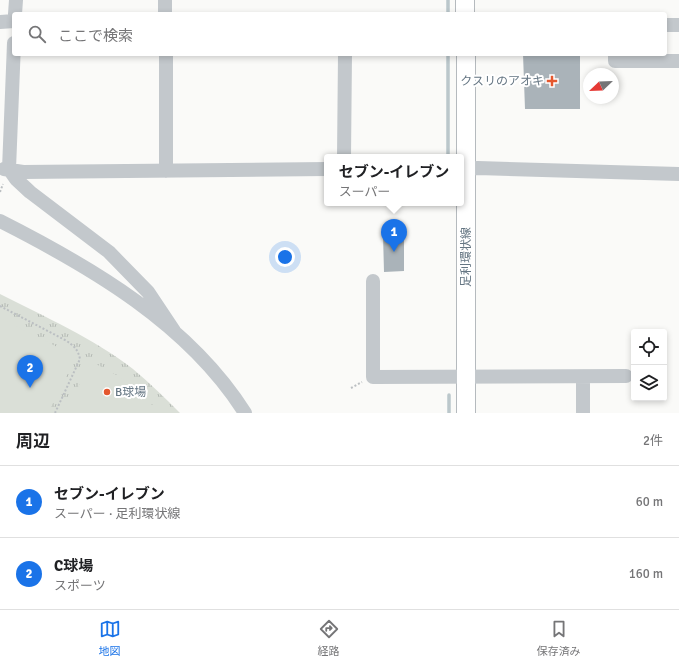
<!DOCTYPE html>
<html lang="ja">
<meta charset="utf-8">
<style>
:root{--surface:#fff;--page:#f2f2f2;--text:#202124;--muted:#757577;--line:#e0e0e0;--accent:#1a73e8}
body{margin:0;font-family:Signika,"Noto Sans JP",sans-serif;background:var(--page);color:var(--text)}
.controls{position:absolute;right:12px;bottom:12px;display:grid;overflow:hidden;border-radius:4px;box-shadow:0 2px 6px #0003}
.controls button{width:36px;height:36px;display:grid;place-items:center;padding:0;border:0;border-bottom:1px solid var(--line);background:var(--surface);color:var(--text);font:20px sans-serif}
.compass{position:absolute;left:583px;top:68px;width:36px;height:36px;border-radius:50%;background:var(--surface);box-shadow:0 2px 6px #0003;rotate:247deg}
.you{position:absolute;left:285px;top:257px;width:14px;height:14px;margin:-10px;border:3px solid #fff;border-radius:50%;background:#1a73e8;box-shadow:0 0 0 6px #1a73e833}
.badge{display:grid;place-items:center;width:26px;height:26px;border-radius:50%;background:var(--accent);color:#fff;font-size:13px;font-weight:700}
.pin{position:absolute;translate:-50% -33px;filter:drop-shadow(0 1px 2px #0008)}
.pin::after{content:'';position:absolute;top:21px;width:14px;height:12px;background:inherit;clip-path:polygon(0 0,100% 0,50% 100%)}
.popup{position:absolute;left:324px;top:154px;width:140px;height:52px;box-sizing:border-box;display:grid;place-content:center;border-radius:4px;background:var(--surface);filter:drop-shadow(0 1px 3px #0005);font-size:13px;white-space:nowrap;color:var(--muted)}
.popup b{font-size:15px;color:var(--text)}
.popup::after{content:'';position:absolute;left:50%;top:100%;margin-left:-8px;border:8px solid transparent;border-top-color:var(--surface)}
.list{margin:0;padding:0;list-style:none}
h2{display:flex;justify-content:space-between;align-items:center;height:52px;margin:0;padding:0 16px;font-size:17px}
h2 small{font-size:13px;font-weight:400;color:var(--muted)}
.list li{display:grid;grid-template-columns:26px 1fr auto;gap:12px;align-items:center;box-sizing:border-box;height:72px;padding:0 16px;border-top:1px solid var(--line)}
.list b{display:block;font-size:15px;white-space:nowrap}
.list p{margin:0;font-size:13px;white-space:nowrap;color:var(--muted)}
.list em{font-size:13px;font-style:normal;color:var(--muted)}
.icon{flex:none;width:22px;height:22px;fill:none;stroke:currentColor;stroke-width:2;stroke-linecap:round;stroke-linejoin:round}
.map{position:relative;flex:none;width:679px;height:413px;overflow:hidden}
.search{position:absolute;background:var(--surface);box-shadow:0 2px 6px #0003;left:12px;right:12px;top:12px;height:44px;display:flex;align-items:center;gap:10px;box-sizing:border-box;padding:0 14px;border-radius:4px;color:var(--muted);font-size:15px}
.sheet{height:196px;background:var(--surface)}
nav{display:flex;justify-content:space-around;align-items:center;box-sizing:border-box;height:56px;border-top:1px solid var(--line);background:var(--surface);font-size:11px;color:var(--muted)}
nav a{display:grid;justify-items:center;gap:2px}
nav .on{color:var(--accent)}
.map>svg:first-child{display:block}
</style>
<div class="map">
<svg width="679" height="413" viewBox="0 0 679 413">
<defs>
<pattern id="park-tufts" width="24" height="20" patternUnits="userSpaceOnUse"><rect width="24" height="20" fill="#dadfd7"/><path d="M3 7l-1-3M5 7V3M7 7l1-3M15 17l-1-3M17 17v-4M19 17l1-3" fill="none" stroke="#b4b9b4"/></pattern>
</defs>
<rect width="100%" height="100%" fill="#fafaf8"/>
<!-- park -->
<path fill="url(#park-tufts)" d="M0,294C45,317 93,338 133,369C150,383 165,398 180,413H0Z"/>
<!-- garden -->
<path fill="#dadfd7" d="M0,318L71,354L73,363L48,413H0Z
M98,365L129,382L160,413H65L88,367Z"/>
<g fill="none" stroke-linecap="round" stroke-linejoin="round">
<!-- stream -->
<path stroke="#bbc7cb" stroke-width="3.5" d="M448,0V14
M448,54V157
M449,395V413"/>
</g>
<!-- building -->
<path fill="#aab3b9" d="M523,54H580V109H525Z
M383,234H404V271L384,272Z"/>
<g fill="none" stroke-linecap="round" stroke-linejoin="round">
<!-- major casing -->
<g stroke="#b5babe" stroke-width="20">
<path id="major" d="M465,0V14
M466,54V413"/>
</g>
<!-- path -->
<path stroke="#bbbfc2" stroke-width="2" stroke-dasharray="2 2" stroke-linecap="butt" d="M0,192L3,184
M0,306L65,340C73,345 78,349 80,359L55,413
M351,388L362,382"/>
<!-- minor -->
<path stroke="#c3c8cc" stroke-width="14" d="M165,0V14
M15,14L16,0
M0,22L14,21
M665,25H679
M14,43L9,169L16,179L30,192L109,252L148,292L174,331
M166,54V171
M615,54V61H679
M344,157L345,54
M4,169L23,172L327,169
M461,169L478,168L679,174
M0,221C91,267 189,324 245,413
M373,281V377L626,376
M583,413V377"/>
<!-- major -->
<use href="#major" stroke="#fff" stroke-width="18"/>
</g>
<!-- markers -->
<g fill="#e4572e" stroke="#fff" stroke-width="1.5">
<path d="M550 75h4v4h4v4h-4v4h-4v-4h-4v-4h4z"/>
<circle cx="107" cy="392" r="4"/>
</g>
<g text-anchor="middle" stroke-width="4" stroke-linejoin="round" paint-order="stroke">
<!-- poi labels -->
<g font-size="12" fill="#657683" stroke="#fff" text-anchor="end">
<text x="544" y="85">クスリのアオキ</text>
<text x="115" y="396" text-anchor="start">B球場</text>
</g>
<!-- street labels -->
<g font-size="12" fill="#657683" stroke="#fff">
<text transform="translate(466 257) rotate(-90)" y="4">足利環状線</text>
</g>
</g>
</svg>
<div class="controls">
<button><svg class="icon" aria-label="locate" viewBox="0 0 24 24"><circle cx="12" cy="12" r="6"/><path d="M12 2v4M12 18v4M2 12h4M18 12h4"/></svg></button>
<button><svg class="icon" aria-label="layers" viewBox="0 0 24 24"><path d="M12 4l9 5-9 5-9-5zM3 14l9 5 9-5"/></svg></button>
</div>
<svg class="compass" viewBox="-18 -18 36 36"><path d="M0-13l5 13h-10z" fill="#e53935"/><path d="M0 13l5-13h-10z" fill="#757577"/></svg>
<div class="you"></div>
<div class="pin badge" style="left:394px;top:252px">1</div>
<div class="popup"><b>セブン-イレブン</b>スーパー</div>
<div class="pin badge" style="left:30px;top:388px">2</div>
<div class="search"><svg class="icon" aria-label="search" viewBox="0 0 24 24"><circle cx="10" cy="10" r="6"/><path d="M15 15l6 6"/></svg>ここで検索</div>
</div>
<section class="sheet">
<h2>周辺<small>2件</small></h2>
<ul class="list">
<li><span class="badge">1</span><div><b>セブン-イレブン</b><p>スーパー · 足利環状線</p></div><em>60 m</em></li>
<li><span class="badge">2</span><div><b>C球場</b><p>スポーツ</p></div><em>160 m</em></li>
</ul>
</section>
<nav>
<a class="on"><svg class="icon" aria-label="map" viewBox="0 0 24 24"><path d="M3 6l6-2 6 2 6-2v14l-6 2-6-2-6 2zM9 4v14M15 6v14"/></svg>地図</a>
<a><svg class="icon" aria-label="directions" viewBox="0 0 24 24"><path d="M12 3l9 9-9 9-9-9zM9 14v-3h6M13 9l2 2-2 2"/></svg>経路</a>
<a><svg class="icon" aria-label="saved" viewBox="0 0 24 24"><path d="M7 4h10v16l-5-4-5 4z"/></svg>保存済み</a>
</nav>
